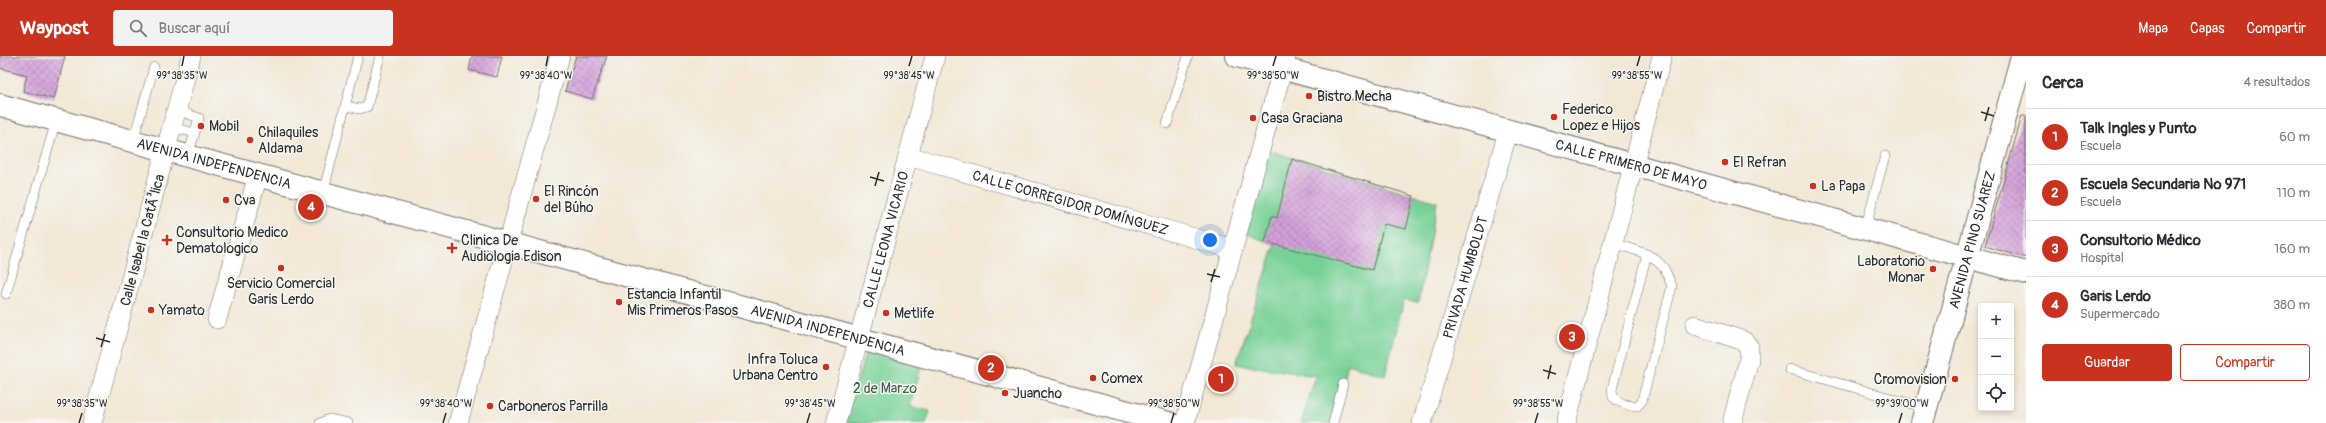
<!DOCTYPE html>
<html lang="es">
<meta charset="utf-8">
<style>
:root{--surface:#fff;--page:#f2f2f3;--text:#2b2b33;--muted:#7c7c81;--line:#e1e1e2;--accent:#c8321e}
body{margin:0;font-family:Pangolin,sans-serif;background:var(--page);color:var(--text)}
.controls{position:absolute;right:12px;bottom:12px;display:grid;overflow:hidden;border-radius:4px;box-shadow:0 2px 6px #0003}
.controls button{width:36px;height:36px;display:grid;place-items:center;padding:0;border:0;border-bottom:1px solid var(--line);background:var(--surface);color:var(--text);font:20px sans-serif}
.you{position:absolute;left:1210px;top:184px;width:14px;height:14px;margin:-10px;border:3px solid #fff;border-radius:50%;background:#1a73e8;box-shadow:0 0 0 6px #1a73e833}
.badge{display:grid;place-items:center;width:26px;height:26px;border-radius:50%;background:var(--accent);color:#fff;font-size:13px;font-weight:700}
.pin{position:absolute;translate:-50% -50%;border:2px solid #fff;box-shadow:0 1px 4px #0006}
.list{margin:0;padding:0;list-style:none}
h2{display:flex;justify-content:space-between;align-items:center;height:52px;margin:0;padding:0 16px;font-size:17px}
h2 small{font-size:13px;font-weight:400;color:var(--muted)}
.list li{display:grid;grid-template-columns:26px 1fr auto;gap:12px;align-items:center;box-sizing:border-box;height:56px;padding:0 16px;border-top:1px solid var(--line)}
.list b{display:block;font-size:15px;white-space:nowrap}
.list p{margin:0;font-size:13px;white-space:nowrap;color:var(--muted)}
.list em{font-size:13px;font-style:normal;color:var(--muted)}
.actions{display:flex;gap:8px;padding:12px 16px}
.actions a{flex:1;padding:9px 0;border:1px solid var(--accent);border-radius:4px;text-align:center;font-size:14px;color:var(--accent)}
.actions .main{background:var(--accent);color:#fff}
.icon{flex:none;width:22px;height:22px;fill:none;stroke:currentColor;stroke-width:2;stroke-linecap:round;stroke-linejoin:round}
.map{position:relative;flex:none;width:2026px;height:367px;overflow:hidden}
header{display:flex;align-items:center;gap:24px;box-sizing:border-box;height:56px;padding:0 20px;background:var(--accent);color:#fff}
header strong{font-size:19px}
nav{display:flex;gap:22px;margin-inline-start:auto;font-size:14px}
.search{width:280px;height:36px;background:var(--page);display:flex;align-items:center;gap:10px;box-sizing:border-box;padding:0 14px;border-radius:4px;color:var(--muted);font-size:15px}
main{display:flex}
aside{flex:1;background:var(--surface)}
.map>svg:first-child{display:block}
</style>
<header>
<strong>Waypost</strong>
<div class="search"><svg class="icon" aria-label="search" viewBox="0 0 24 24"><circle cx="10" cy="10" r="6"/><path d="M15 15l6 6"/></svg>Buscar aquí</div>
<nav><a>Mapa</a><a>Capas</a><a>Compartir</a></nav>
</header>
<main>
<div class="map">
<svg width="2026" height="367" viewBox="0 0 2026 367">
<defs>
<pattern id="building-cross-hatch" width="8" height="8" patternUnits="userSpaceOnUse"><rect width="8" height="8" fill="#d4a0da"/><path d="M0 0l8 8M0 8l8-8" fill="none" stroke="#ac83b1"/></pattern>
</defs>
<rect width="100%" height="100%" fill="#f6f6f2"/>
<filter id="ink" filterUnits="userSpaceOnUse"><feTurbulence type="fractalNoise" baseFrequency=".025" numOctaves="2"/><feDisplacementMap in="SourceGraphic" scale="8" xChannelSelector="R" yChannelSelector="G"/><feConvolveMatrix kernelMatrix="1 2 1 2 8 2 1 2 1" color-interpolation-filters="sRGB"/></filter>
<filter id="wash" filterUnits="userSpaceOnUse"><feTurbulence type="fractalNoise" baseFrequency=".012" numOctaves="4" result="noise"/><feDisplacementMap in="SourceGraphic" scale="16" xChannelSelector="R" yChannelSelector="G"/><feGaussianBlur stdDeviation="0.9" result="paint"/><feColorMatrix in="noise" values="0 0 0 0 0 0 0 0 0 0 0 0 0 0 0 0 0 1.4 0 .05"/><feComposite in="paint" operator="in"/></filter>
<g filter="url(#wash)">
<rect width="100%" height="100%" fill="#f3e8d6"/>
<!-- green -->
<path fill="#77d197" stroke="#517e61" d="M1261,92L1437,146L1418,247L1404,244L1385,320L1348,308L1334,367H1301L1316,320L1236,308L1275,189L1238,174Z
M866,295L921,311L910,350L930,355L926,367H845Z"/>
<g id="blocks">
<!-- building -->
<path fill="url(#building-cross-hatch)" d="M0,0H65L54,43L23,35L27,19L0,12Z
M472,0H502L497,21L469,14Z
M576,0H607L592,43L565,35Z
M2022,60H2026V202L1985,190Z
M1292,103L1414,140L1406,173L1384,168L1372,214L1265,186L1272,160L1277,162Z"/>
</g>
</g>
<g filter="url(#ink)">
<use href="#blocks" fill-opacity="0" stroke="#716d67" stroke-width="1"/>
<g fill="none" stroke-linecap="round" stroke-linejoin="round">
<!-- lane casing -->
<g stroke="#716d67" stroke-width="10">
<path id="lane" d="M346,50L360,53L367,51L380,0
M177,54L199,62L188,100
M1167,68L1188,0
M172,71L195,77
M133,85L154,11
M323,137L358,0
M1865,173L1885,100
M1613,187L1647,198L1655,203L1664,212L1672,230L1642,345L1637,350C1628,350 1619,347 1613,341L1612,333L1647,198
M6,238L56,65
M1789,313L1926,352
M320,367L329,363L348,367
M1333,367L1343,328"/>
</g>
<!-- street casing -->
<g stroke="#716d67" stroke-width="20">
<g id="street">
<path id="s1" d="M908,100L1233,193"/>
<path d="M217,263L258,119"/>
<path d="M1695,269L1744,285L1749,291V303L1732,367"/>
<path d="M92,367L191,0"/>
<path d="M458,367L560,0"/>
<path id="s2" d="M836,367L935,0"/>
<path d="M1185,367L1286,0"/>
<path id="s3" d="M1422,367L1508,76"/>
<path d="M1566,367L1662,0"/>
</g>
</g>
<!-- secondary casing -->
<g stroke="#716d67" stroke-width="24">
<g id="secondary">
<path id="s4" d="M1237,0L2026,217"/>
<path id="s5" d="M0,49L1169,367"/>
<path id="s6" d="M1922,367L2022,0"/>
</g>
</g>
<!-- lane -->
<use href="#lane" stroke="#fff" stroke-width="9"/>
<!-- street -->
<use href="#street" stroke="#fff" stroke-width="19"/>
<!-- secondary -->
<use href="#secondary" stroke="#fff" stroke-width="22"/>
</g>
</g>
<!-- ticks -->
<path fill="none" stroke="#2b2b2b" stroke-width="1.5" d="M182,10L184,0M546,10L548,0M909,10L912,0M1273,10L1276,0M1637,10L1640,0M1981,56L1994,60M1985,65L1989,51M870,121L884,125M875,130L879,116M1207,218L1220,221M1211,226L1215,213M96,282L110,286M101,291L105,278M1543,314L1556,318M1548,323L1551,309M79,367L82,357M443,367L446,357M807,367L810,357M1171,367L1174,357M1535,367L1538,357M1899,367L1902,357"/>
<!-- markers -->
<g fill="#c8321e" stroke="#f6f6f2" stroke-width="1.5">
<circle cx="1309" cy="40" r="4"/>
<circle cx="1554" cy="61" r="4"/>
<circle cx="1253" cy="62" r="4"/>
<circle cx="201" cy="70" r="4"/>
<circle cx="250" cy="84" r="4"/>
<circle cx="1725" cy="106" r="4"/>
<circle cx="1813" cy="130" r="4"/>
<circle cx="536" cy="143" r="4"/>
<circle cx="226" cy="144" r="4"/>
<path d="M165 178h4v4h4v4h-4v4h-4v-4h-4v-4h4z"/>
<path d="M450 186h4v4h4v4h-4v4h-4v-4h-4v-4h4z"/>
<circle cx="281" cy="212" r="4"/>
<circle cx="1933" cy="213" r="4"/>
<circle cx="619" cy="246" r="4"/>
<circle cx="151" cy="254" r="4"/>
<circle cx="886" cy="257" r="4"/>
<circle cx="826" cy="311" r="4"/>
<circle cx="1093" cy="322" r="4"/>
<circle cx="1955" cy="323" r="4"/>
<circle cx="1005" cy="337" r="4"/>
<circle cx="490" cy="350" r="4"/>
</g>
<g text-anchor="middle" stroke-width="3" stroke-linejoin="round" paint-order="stroke">
<!-- poi labels -->
<g font-size="14" fill="#2b2b2b" stroke="#f6f6f2" text-anchor="start">
<text x="1317" y="45">Bistro Mecha</text>
<text x="1562" y="58">Federico<tspan x="1562" dy="16">Lopez e Hijos</tspan></text>
<text x="1261" y="67">Casa Graciana</text>
<text x="209" y="75">Mobil</text>
<text x="258" y="81">Chilaquiles<tspan x="258" dy="16">Aldama</tspan></text>
<text x="1733" y="111">El Refran</text>
<text x="1821" y="135">La Papa</text>
<text x="544" y="140">El Rincón<tspan x="544" dy="16">del Búho</tspan></text>
<text x="234" y="149">Cva</text>
<text x="176" y="181">Consultorio Medico<tspan x="176" dy="16">Dematologico</tspan></text>
<text x="461" y="189">Clinica De<tspan x="461" dy="16">Audiologia Edison</tspan></text>
<text x="1925" y="210" text-anchor="end">Laboratorio<tspan x="1925" dy="16">Monar</tspan></text>
<text x="281" y="232" text-anchor="middle">Servicio Comercial<tspan x="281" dy="16">Garis Lerdo</tspan></text>
<text x="627" y="243">Estancia Infantil<tspan x="627" dy="16">Mis Primeros Pasos</tspan></text>
<text x="159" y="259">Yamato</text>
<text x="894" y="262">Metlife</text>
<text x="818" y="308" text-anchor="end">Infra Toluca<tspan x="818" dy="16">Urbana Centro</tspan></text>
<text x="1101" y="327">Comex</text>
<text x="1947" y="328" text-anchor="end">Cromovision</text>
<text x="1013" y="342">Juancho</text>
<text x="498" y="355">Carboneros Parrilla</text>
</g>
<!-- street labels -->
<g font-size="14" fill="#2b2b2b" stroke="#f6f6f2">
<text dy="5" stroke="none"><textPath href="#s5" startOffset="222">AVENIDA INDEPENDENCIA</textPath></text>
<text dy="5" stroke="none"><textPath href="#s4" startOffset="409">CALLE PRIMERO DE MAYO</textPath></text>
<text dy="5" stroke="none"><textPath href="#s1" startOffset="169">CALLE CORREGIDOR DOMÍNGUEZ</textPath></text>
<text transform="translate(142 184) rotate(-75)" y="5">Calle Isabel la CatÃ³lica</text>
<text dy="5" stroke="none"><textPath href="#s2" startOffset="190">CALLE LEONA VICARIO</textPath></text>
<text dy="5" stroke="none"><textPath href="#s6" startOffset="190">AVENIDA PINO SUAREZ</textPath></text>
<text dy="5" stroke="none"><textPath href="#s3" startOffset="152">PRIVADA HUMBOLDT</textPath></text>
<text dy="5" stroke="none"><textPath href="#s5" startOffset="858">AVENIDA INDEPENDENCIA</textPath></text>
</g>
<!-- park labels -->
<g font-size="14" fill="#425d4b" stroke="#f6f6f2">
<text x="885" y="337">2 de Marzo</text>
</g>
</g>
<g font-size="10" text-anchor="middle" fill="#2b2b2b" stroke="#f6f6f2" stroke-width="3" stroke-linejoin="round" paint-order="stroke">
<text x="182" y="23">99°38'35"W</text>
<text x="546" y="23">99°38'40"W</text>
<text x="909" y="23">99°38'45"W</text>
<text x="1273" y="23">99°38'50"W</text>
<text x="1637" y="23">99°38'55"W</text>
<text x="82" y="351">99°38'35"W</text>
<text x="446" y="351">99°38'40"W</text>
<text x="810" y="351">99°38'45"W</text>
<text x="1174" y="351">99°38'50"W</text>
<text x="1902" y="351">99°39'00"W</text>
<text x="1538" y="351">99°38'55"W</text>
</g>
</svg>
<div class="controls">
<button>+</button>
<button>−</button>
<button><svg class="icon" aria-label="locate" viewBox="0 0 24 24"><circle cx="12" cy="12" r="6"/><path d="M12 2v4M12 18v4M2 12h4M18 12h4"/></svg></button>
</div>
<div class="you"></div>
<div class="pin badge" style="left:1221px;top:323px">1</div>
<div class="pin badge" style="left:991px;top:312px">2</div>
<div class="pin badge" style="left:1572px;top:281px">3</div>
<div class="pin badge" style="left:311px;top:151px">4</div>
</div>
<aside>
<h2>Cerca<small>4 resultados</small></h2>
<ul class="list">
<li><span class="badge">1</span><div><b>Talk Ingles y Punto</b><p>Escuela</p></div><em>60 m</em></li>
<li><span class="badge">2</span><div><b>Escuela Secundaria No 971</b><p>Escuela</p></div><em>110 m</em></li>
<li><span class="badge">3</span><div><b>Consultorio Médico</b><p>Hospital</p></div><em>160 m</em></li>
<li><span class="badge">4</span><div><b>Garis Lerdo</b><p>Supermercado</p></div><em>380 m</em></li>
</ul>
<div class="actions"><a class="main">Guardar</a><a>Compartir</a></div>
</aside>
</main>
